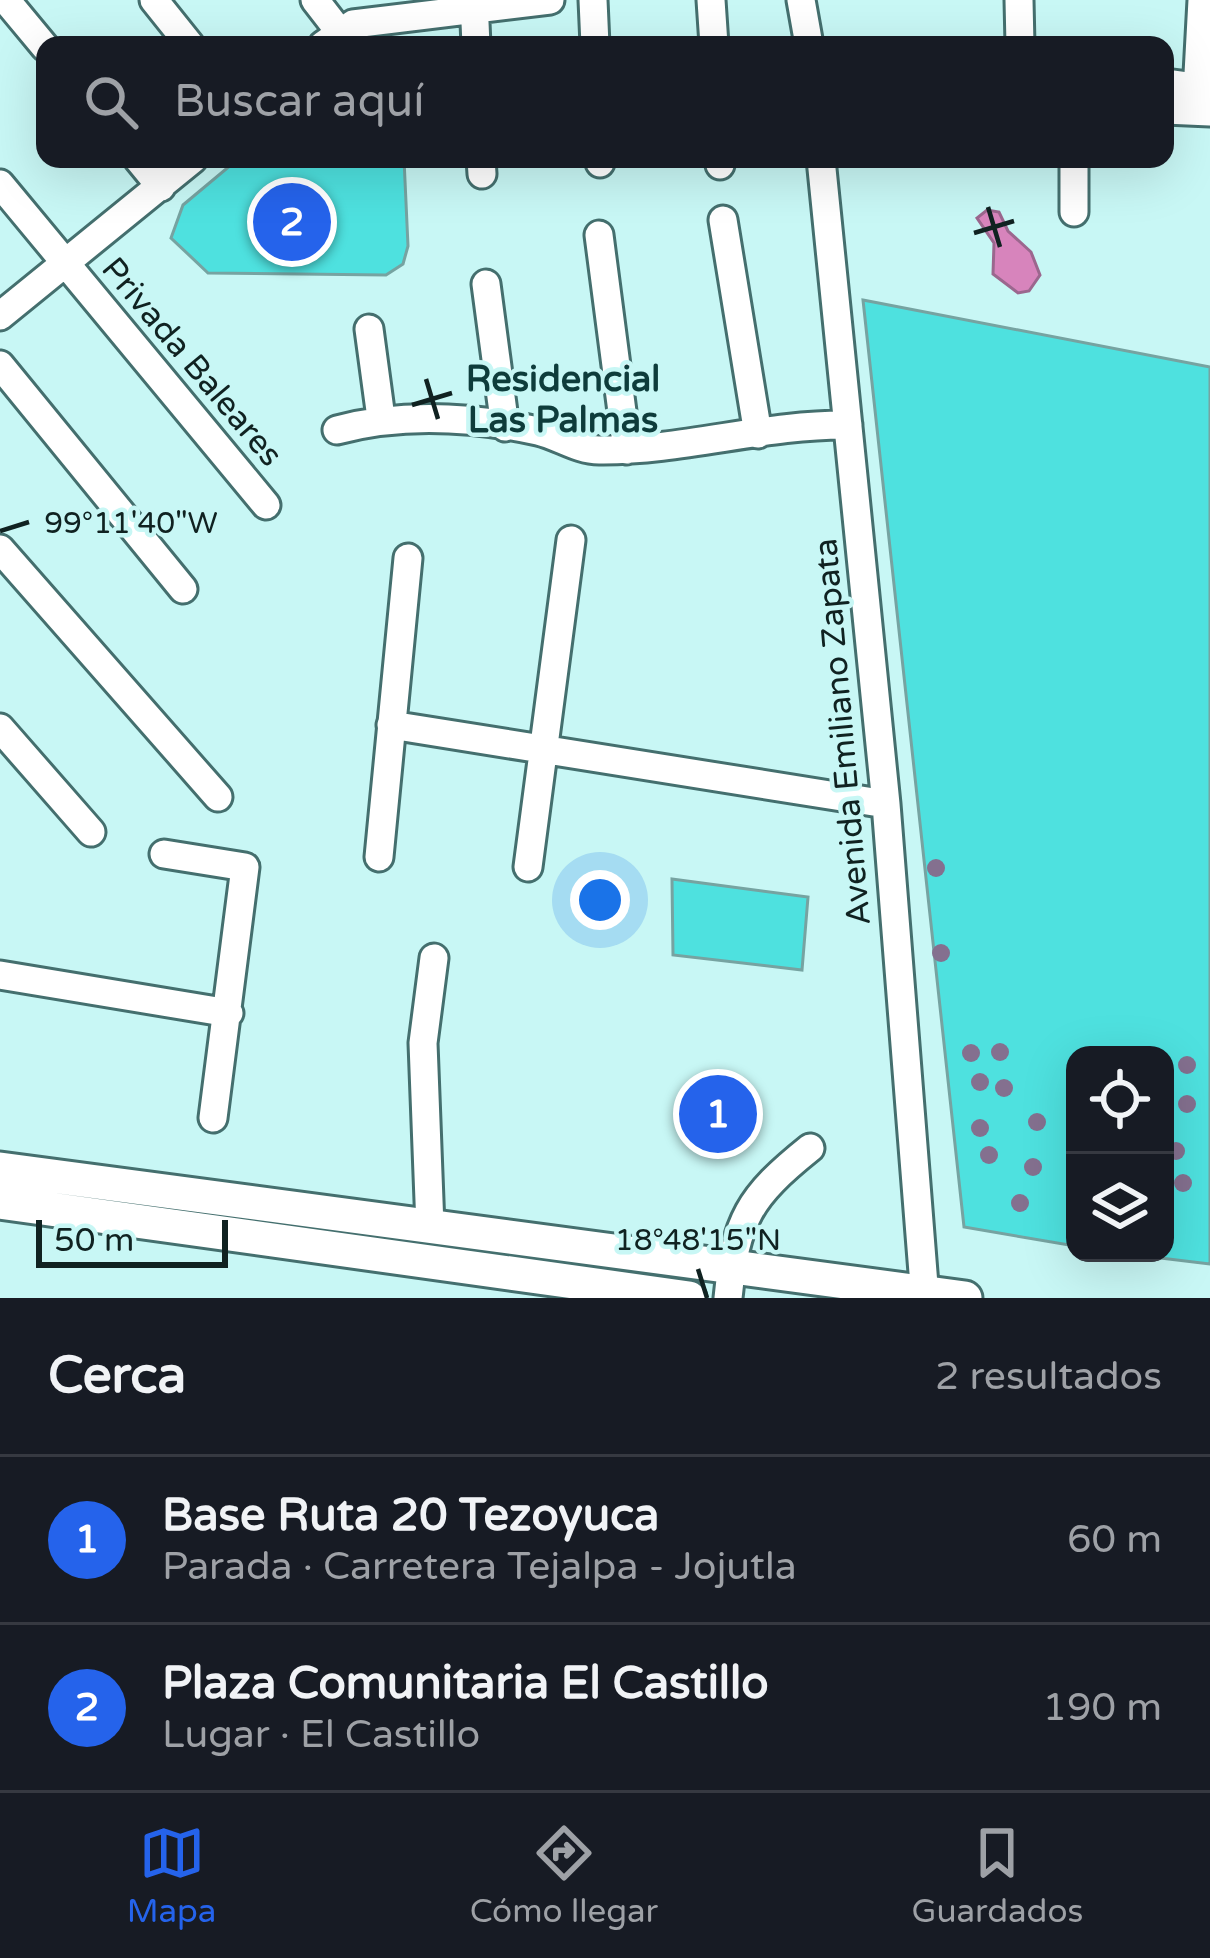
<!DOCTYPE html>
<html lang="es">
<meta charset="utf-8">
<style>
:root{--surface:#171b24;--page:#242831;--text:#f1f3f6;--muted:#9ea1a6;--line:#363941;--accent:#2563eb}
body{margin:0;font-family:"Varela Round",sans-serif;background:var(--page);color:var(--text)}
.controls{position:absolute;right:36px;bottom:36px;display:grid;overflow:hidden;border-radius:24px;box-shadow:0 12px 48px #0002}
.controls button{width:108px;height:108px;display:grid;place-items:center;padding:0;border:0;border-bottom:3px solid var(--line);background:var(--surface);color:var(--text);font:60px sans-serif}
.scale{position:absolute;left:36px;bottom:30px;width:192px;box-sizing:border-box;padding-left:12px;border:6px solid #102221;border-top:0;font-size:33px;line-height:42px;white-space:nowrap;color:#102221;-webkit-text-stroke:9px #c8f7f5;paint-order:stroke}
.you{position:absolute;left:600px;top:900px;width:42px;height:42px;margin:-30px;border:9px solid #fff;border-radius:50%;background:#1a73e8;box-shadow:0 0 0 18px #1a73e833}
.badge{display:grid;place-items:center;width:78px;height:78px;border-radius:50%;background:var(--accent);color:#fff;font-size:39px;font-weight:700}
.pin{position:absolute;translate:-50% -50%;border:6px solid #fff;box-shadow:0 3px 12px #0006}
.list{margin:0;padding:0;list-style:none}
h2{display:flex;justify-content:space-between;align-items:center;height:156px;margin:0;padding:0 48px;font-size:51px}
h2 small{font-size:39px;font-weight:400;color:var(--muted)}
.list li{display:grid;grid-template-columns:78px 1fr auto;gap:36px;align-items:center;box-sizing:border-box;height:168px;padding:0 48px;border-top:3px solid var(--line)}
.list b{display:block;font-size:45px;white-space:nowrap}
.list p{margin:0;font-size:39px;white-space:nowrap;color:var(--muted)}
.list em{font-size:39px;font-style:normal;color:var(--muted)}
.icon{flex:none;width:66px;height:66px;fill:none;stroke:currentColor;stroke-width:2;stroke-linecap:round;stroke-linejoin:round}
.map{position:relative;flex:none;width:1210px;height:1298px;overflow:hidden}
.search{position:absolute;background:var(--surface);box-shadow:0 12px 48px #0002;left:36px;right:36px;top:36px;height:132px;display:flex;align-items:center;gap:30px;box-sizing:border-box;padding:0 42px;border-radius:24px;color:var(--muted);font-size:45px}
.sheet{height:492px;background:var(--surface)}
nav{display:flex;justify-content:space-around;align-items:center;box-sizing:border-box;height:168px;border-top:3px solid var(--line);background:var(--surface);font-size:33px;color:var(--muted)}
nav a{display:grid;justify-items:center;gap:6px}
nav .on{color:var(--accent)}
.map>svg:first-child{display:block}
</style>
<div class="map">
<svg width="1210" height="1298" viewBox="0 0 1210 1298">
<rect width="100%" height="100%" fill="#c8f7f5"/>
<!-- water -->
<path fill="#d784bc" stroke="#9b678e" stroke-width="3" d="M987,210L999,212L1008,231L1031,252L1040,275L1029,291L1018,293L993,274L994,243L977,218Z"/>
<!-- building -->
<path fill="#4ee1df" stroke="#76a3a1" stroke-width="3" d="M238,159H404L408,246L403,264L386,275L208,273L171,238L183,205Z
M863,300L1210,367V1264L1119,1253H1165V1055H1075V1246L964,1227Z
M672,879L808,897L802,970L673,955Z"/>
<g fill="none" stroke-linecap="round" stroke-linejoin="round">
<!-- minor casing -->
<g stroke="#446f6e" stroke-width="33">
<path id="minor" d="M6,0L45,47
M154,0L190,45
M315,0L339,31
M474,0L476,45
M593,0L595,45
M711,0L714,45
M801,0L809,45
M1019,0L1020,45
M323,45L353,24L550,0
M1165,83L1210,89
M1165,110L1210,112
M1196,111L1202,0
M138,159L161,187
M481,159L482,174
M600,159V163
M720,159V165
M821,159L886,804L925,1298
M1074,159V212
M0,184L266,505
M723,220L758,434
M599,235L627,450
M486,284L505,427
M0,316L193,159
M369,329L381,418
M0,365L183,589
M337,430C401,413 473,417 538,431C559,436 578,450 599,450C683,451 765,424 848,425
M0,549L218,797
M391,725L886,804
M0,728L91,832
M164,854L245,867L213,1118
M379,857L408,558
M528,867L571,540
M0,975L229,1013
M430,1227L423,1043L434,958
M728,1298C736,1219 749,1197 810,1148"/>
</g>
<!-- major casing -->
<g stroke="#446f6e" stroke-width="39">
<path id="major" d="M0,1169L965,1298
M0,1202L689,1298"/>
</g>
<!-- minor -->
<use href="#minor" stroke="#fff" stroke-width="27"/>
<!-- major -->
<use href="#major" stroke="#fff" stroke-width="33"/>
</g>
<!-- trees -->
<g fill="#84708f">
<circle cx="936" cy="868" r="9"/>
<circle cx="941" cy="953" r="9"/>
<circle cx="1000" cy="1052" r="9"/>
<circle cx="971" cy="1053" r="9"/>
<circle cx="1187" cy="1065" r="9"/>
<circle cx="980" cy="1082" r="9"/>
<circle cx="1004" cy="1088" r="9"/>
<circle cx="1187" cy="1104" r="9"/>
<circle cx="1037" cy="1122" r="9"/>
<circle cx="980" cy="1128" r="9"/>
<circle cx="1176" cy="1151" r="9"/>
<circle cx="989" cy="1155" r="9"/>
<circle cx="1033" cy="1167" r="9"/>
<circle cx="1183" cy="1183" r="9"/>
<circle cx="1020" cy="1203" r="9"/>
</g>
<!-- ticks -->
<path fill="none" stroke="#102221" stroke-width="4.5" d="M988,207L1000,247M974,233L1014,221M426,379L438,419M412,405L452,393M0,531L29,522M698,1269L707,1298"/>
<g text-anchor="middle" stroke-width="9" stroke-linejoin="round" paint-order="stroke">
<!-- street labels -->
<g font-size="33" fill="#102221" stroke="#c8f7f5">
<text transform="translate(193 361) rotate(50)" y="12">Privada Baleares</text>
<text transform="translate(841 732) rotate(-95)" y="12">Avenida Emiliano Zapata</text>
</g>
<!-- neighbourhood labels -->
<g font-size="36" font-weight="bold" fill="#0e3c3b" stroke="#c8f7f5">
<text x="563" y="391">Residencial<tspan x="563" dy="41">Las Palmas</tspan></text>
</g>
</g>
<g font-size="30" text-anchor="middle" fill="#102221" stroke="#c8f7f5" stroke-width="9" stroke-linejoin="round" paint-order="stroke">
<text x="131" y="533">99°11'40"W</text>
<text x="698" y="1250">18°48'15"N</text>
</g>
</svg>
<div class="controls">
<button><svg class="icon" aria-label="locate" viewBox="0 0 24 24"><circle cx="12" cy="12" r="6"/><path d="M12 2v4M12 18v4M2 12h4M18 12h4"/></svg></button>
<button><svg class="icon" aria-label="layers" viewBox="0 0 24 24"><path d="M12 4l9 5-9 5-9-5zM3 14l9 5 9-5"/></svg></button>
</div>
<div class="scale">50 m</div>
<div class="you"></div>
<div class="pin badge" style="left:718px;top:1114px">1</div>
<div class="pin badge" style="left:292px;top:222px">2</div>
<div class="search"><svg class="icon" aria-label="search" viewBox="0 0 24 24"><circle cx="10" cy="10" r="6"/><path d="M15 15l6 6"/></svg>Buscar aquí</div>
</div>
<section class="sheet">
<h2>Cerca<small>2 resultados</small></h2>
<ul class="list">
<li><span class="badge">1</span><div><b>Base Ruta 20 Tezoyuca</b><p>Parada · Carretera Tejalpa - Jojutla</p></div><em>60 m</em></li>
<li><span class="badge">2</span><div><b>Plaza Comunitaria El Castillo</b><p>Lugar · El Castillo</p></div><em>190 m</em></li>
</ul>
</section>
<nav>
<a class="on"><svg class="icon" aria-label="map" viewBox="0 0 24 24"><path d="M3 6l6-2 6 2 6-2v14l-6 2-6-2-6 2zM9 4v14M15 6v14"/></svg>Mapa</a>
<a><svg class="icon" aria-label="directions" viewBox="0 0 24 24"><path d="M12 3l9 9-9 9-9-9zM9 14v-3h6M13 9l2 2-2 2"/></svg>Cómo llegar</a>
<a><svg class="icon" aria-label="saved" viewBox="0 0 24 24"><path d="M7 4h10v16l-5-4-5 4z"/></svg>Guardados</a>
</nav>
